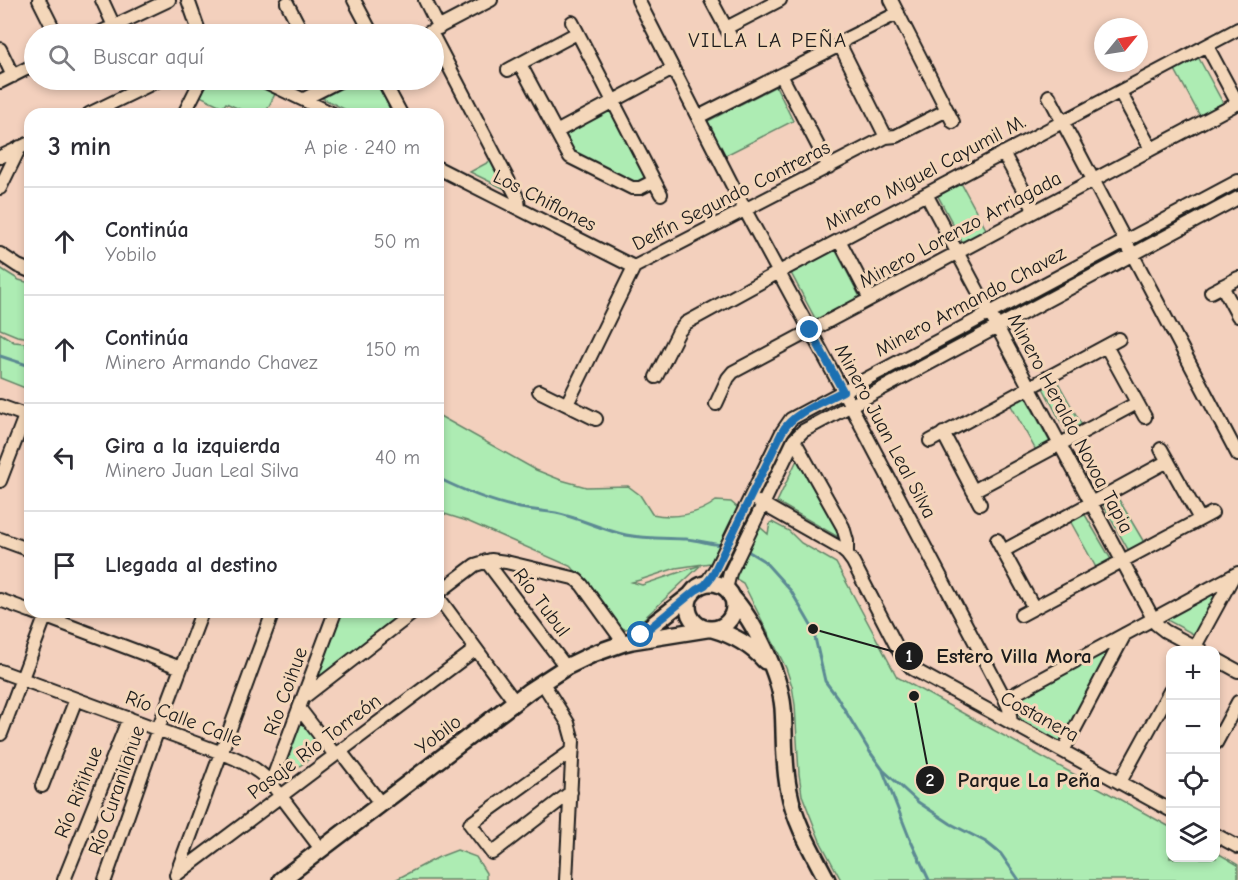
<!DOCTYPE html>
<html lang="es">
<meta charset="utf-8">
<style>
:root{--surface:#fff;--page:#f7f7f7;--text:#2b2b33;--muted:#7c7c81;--line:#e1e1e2}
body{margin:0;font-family:"Comic Neue",sans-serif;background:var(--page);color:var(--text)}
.controls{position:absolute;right:18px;bottom:18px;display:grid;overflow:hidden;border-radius:12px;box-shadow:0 3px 9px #0003}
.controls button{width:54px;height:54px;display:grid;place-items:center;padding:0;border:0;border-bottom:2px solid var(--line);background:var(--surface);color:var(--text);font:30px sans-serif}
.compass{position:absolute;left:1094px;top:18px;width:54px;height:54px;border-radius:50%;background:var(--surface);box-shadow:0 3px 9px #0003;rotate:60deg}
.stop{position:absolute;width:18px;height:18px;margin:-14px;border:4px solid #1f6fb2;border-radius:50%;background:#fff}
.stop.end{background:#1f6fb2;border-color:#fff;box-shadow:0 2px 6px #0008}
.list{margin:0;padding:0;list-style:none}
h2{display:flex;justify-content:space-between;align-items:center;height:78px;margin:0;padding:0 24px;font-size:26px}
h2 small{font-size:20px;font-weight:400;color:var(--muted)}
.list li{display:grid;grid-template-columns:39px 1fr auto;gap:18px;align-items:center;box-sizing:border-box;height:108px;padding:0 24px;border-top:2px solid var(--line)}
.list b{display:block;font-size:22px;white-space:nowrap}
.list p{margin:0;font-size:20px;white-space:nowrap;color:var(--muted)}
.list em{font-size:20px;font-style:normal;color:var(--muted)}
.icon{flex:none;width:33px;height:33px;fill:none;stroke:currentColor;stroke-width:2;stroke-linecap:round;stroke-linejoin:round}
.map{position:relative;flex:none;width:1238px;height:880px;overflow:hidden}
.search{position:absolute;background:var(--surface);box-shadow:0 3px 9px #0003;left:24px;top:24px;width:420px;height:66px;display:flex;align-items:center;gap:15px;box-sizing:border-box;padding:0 21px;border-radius:33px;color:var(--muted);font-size:22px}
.panel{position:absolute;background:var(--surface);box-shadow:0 3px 9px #0003;left:24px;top:108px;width:420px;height:510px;border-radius:18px}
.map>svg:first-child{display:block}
</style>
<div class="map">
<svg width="1238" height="880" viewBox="0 0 1238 880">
<rect width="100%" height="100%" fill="#f3d0bd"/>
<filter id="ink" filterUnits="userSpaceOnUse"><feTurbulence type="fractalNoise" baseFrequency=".0167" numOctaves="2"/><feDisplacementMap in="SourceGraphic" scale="12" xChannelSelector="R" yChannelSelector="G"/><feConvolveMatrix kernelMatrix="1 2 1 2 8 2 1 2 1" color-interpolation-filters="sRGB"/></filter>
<g filter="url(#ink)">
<!-- green -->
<path fill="#adecb3" stroke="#648468" stroke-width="1.5" d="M1196,53L1223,103L1200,116L1173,66Z
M205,80H242L276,92L265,114H250L226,103L223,107L198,95Z
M358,80H376L394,114H354L322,98Z
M776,86L793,121L724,156L706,122Z
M608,109H613L647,175L646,181L639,185L574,156L565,137L567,133Z
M494,159L511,192L470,172Z
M961,183L988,233L964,245L938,196Z
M835,249L861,299L817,322L791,273Z
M0,268L19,280L30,283V338L17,336L0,329Z
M0,333L14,342L25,343L26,347L30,348V390L0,378Z
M1055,377L1084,429L1068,435L1042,386Z
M1025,396L1051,444L1038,454L1009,402Z
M438,415L536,470L561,480L586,487L628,486L640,495L652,514C673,519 698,515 716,501L731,502L768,534L770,523L772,522L789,531L801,543L836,563L897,677L1170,827V858H1216V852L1238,865V880H841L820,841L802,795L799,774L795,705L792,686L786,668L743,583L710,563L676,568L640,580L632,582L642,585L701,565L636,626L626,629L621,628L572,567L467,521L438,512Z
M797,460L800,461L839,526L838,537L777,502Z
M1115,493L1145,544L1129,551L1102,503Z
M1084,513L1112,561L1098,571L1069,519Z
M1216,586L1222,590L1195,635L1167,620L1165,618Z
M340,612H403L315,680Z
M1112,646L1062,744L1024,726L1012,700Z
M302,721L320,745L318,752L284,778L279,770L295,725Z
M457,850L476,857L486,873V880H395L439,857Z"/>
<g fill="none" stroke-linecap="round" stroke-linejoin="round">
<!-- stream -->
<path stroke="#5b8a93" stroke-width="3" d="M0,356L30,366
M438,478C464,491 491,502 520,508C532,510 544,511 556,513C580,518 602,530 626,535C646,539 666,538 686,539C698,540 710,544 722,545
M746,550L764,561L791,591L813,629L825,681L837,697L870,752L883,770L918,802L951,824L986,842L1001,854L1019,880
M883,771L909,837L929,880"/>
<!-- minor casing -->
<g stroke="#1c1c1c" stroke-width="16">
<path id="minor" d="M39,0L56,34
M102,0L114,26
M188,0L200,34
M354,0L372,34
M425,0L439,28
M638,0L745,210L843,391L1005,699L1009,708L1011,723
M711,0L733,41
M891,0L953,122
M287,3L303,34
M572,22L661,194
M726,28L780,0
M97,34L169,0
M426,34L491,0
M434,38L516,195L518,200L519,208
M840,45L886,137
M1207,46L1238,104
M0,49L13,76
M520,64L567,152L570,157L632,188H640L654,181
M508,70L577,33
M781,75L829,167
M262,80L333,114
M383,80L401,114
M0,82L34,65
M1120,92L1151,149
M1049,96L1238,455
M304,99L341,80
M89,114L159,80
M184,114L201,80
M698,117L840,45L846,39L898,13
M556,132L673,69
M1003,153L1035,211
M0,157L30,143
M438,168L634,267
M0,188L20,147
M926,194L1156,624L1165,631L1201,650
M839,240L870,299
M0,254L18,266L30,271
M1222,286L1238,316
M1211,292L1238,278
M1106,346L1145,417
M656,377L679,331L686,323L779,272L1238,29
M539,391L596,419
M567,404L634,267L886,137L896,136L947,110
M716,404L728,378L733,372L1238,103
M0,406L30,417
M943,433L980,504
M794,440L843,527L847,541V554
M930,441L1119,339
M1161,449L1200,519
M0,481L25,416
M973,491L1137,403
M759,502L840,548L847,554L853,562L900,653L908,664L913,669L1170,810
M0,539L30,550
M997,540L1034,608
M1003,551L1168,461
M486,561L566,667
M705,585L716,568L782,432L791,419L1238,181
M726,589L730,573L794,440L803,431L1238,198
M438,593L475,565L491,560L506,562L573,578L577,580L582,585L624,643
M438,597L515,702
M0,600L30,611
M33,612L181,668
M1021,615L1212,513
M1193,650L1234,575
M1216,659L1238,671
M0,671L222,753C241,760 257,768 271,783L321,849
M542,682L568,723L573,741L566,880
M303,698L414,612
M1005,699L1238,573
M299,708L335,755
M1,734L47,612
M1216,743L1238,702
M340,751L381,804
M1063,751L1125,634
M1120,782L1170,691
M271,783L335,612
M42,786L76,699
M571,792L492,853L470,824L573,750
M1216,835L1238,847
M176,875L476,649
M176,875L273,612
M64,880L129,718
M105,880L158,729L202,612"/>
</g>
<!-- major casing -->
<g stroke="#1c1c1c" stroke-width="20">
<path id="major" d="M688 606a23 23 0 1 1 46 0a23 23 0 1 1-46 0Z
M731,596C754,620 780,675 783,708C785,736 783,764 789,791C795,823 812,851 827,880
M712,629C733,635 750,644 765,661
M633,640L692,594
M281,880L529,691L566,667L593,654L624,643L632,641L707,629"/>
</g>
<!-- minor -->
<use href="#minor" stroke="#f4d7ba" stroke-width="12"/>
<!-- major -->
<use href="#major" stroke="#f4d7ba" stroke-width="15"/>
</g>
</g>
<g fill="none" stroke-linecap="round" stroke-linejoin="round" filter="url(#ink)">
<!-- route -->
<path stroke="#1f6fb2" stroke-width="8" d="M641,635L696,590L705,585L712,576L782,432C792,413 824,401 843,391L810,330"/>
</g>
<g text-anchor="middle" stroke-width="6" stroke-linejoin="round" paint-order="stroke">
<!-- street labels -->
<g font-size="20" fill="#1c1c1c" stroke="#f4d7ba">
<text transform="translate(925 172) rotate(-28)" y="7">Minero Miguel Cayumil M.</text>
<text transform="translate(731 195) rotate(-27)" y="7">Delfín Segundo Contreras</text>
<text transform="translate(545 200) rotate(27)" y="7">Los Chiflones</text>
<text transform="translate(960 229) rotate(-28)" y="7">Minero Lorenzo Arriagada</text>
<text transform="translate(970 301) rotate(-28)" y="7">Minero Armando Chavez</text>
<text transform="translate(1071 423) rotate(62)" y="7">Minero Heraldo Novoa Tapia</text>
<text transform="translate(886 431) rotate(62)" y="7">Minero Juan Leal Silva</text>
<text transform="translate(542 602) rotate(53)" y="7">Río Tubul</text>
<text transform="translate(285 691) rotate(-70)" y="7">Río Coihue</text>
<text transform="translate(1040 716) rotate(28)" y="7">Costanera</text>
<text transform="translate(184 718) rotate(21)" y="7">Río Calle Calle</text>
<text transform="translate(438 734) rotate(-37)" y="7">Yobilo</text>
<text transform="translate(314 746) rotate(-37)" y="7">Pasaje Río Torreón</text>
<text transform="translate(116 790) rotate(-71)" y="7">Río Curanilahue</text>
<text transform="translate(78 792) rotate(-68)" y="7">Río Riñihue</text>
</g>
<!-- neighbourhood labels -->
<g font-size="21" letter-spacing="1.5" fill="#1c1c1c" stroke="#f4d7ba">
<text x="768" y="47">VILLA LA PEÑA</text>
</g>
</g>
<!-- callouts -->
<path fill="none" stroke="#1c1c1c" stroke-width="2" d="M813 629L909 656M914 696L930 780"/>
<g fill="#1c1c1c" stroke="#f4d7ba" stroke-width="2">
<circle cx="813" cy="629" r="6"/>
<circle cx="914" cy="696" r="6"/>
<circle cx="909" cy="656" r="15"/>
<circle cx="930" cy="780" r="15"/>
</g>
<g font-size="18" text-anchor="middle" font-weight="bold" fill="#fff">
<text x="909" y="662">1</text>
<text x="930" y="786">2</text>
</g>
<g font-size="21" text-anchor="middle" font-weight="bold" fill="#1c1c1c" stroke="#f4d7ba" stroke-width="6" stroke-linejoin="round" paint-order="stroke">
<text x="1014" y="663">Estero Villa Mora</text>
<text x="1029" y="787">Parque La Peña</text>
</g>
</svg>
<div class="controls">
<button>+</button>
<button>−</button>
<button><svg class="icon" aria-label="locate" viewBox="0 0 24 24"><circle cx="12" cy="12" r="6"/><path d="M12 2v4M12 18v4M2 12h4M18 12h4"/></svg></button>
<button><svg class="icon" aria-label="layers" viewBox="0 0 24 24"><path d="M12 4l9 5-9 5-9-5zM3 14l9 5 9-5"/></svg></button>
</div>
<svg class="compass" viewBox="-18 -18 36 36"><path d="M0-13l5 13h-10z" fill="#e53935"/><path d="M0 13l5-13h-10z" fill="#7c7c81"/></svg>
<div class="stop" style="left:641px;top:635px"></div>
<div class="stop end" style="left:810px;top:330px"></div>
<div class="search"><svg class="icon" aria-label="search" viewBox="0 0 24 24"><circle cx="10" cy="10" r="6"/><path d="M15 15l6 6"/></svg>Buscar aquí</div>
<section class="panel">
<h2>3 min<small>A pie · 240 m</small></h2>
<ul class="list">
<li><svg class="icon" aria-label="ahead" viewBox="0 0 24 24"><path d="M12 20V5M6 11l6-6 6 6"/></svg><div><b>Continúa</b><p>Yobilo</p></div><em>50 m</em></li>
<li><svg class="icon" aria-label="ahead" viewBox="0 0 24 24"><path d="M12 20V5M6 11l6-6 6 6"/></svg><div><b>Continúa</b><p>Minero Armando Chavez</p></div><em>150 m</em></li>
<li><svg class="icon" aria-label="left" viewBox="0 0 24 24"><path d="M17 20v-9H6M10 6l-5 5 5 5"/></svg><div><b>Gira a la izquierda</b><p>Minero Juan Leal Silva</p></div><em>40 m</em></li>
<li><svg class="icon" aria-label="arrive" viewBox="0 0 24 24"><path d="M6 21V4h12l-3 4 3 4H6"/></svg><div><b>Llegada al destino</b></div></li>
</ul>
</section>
</div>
